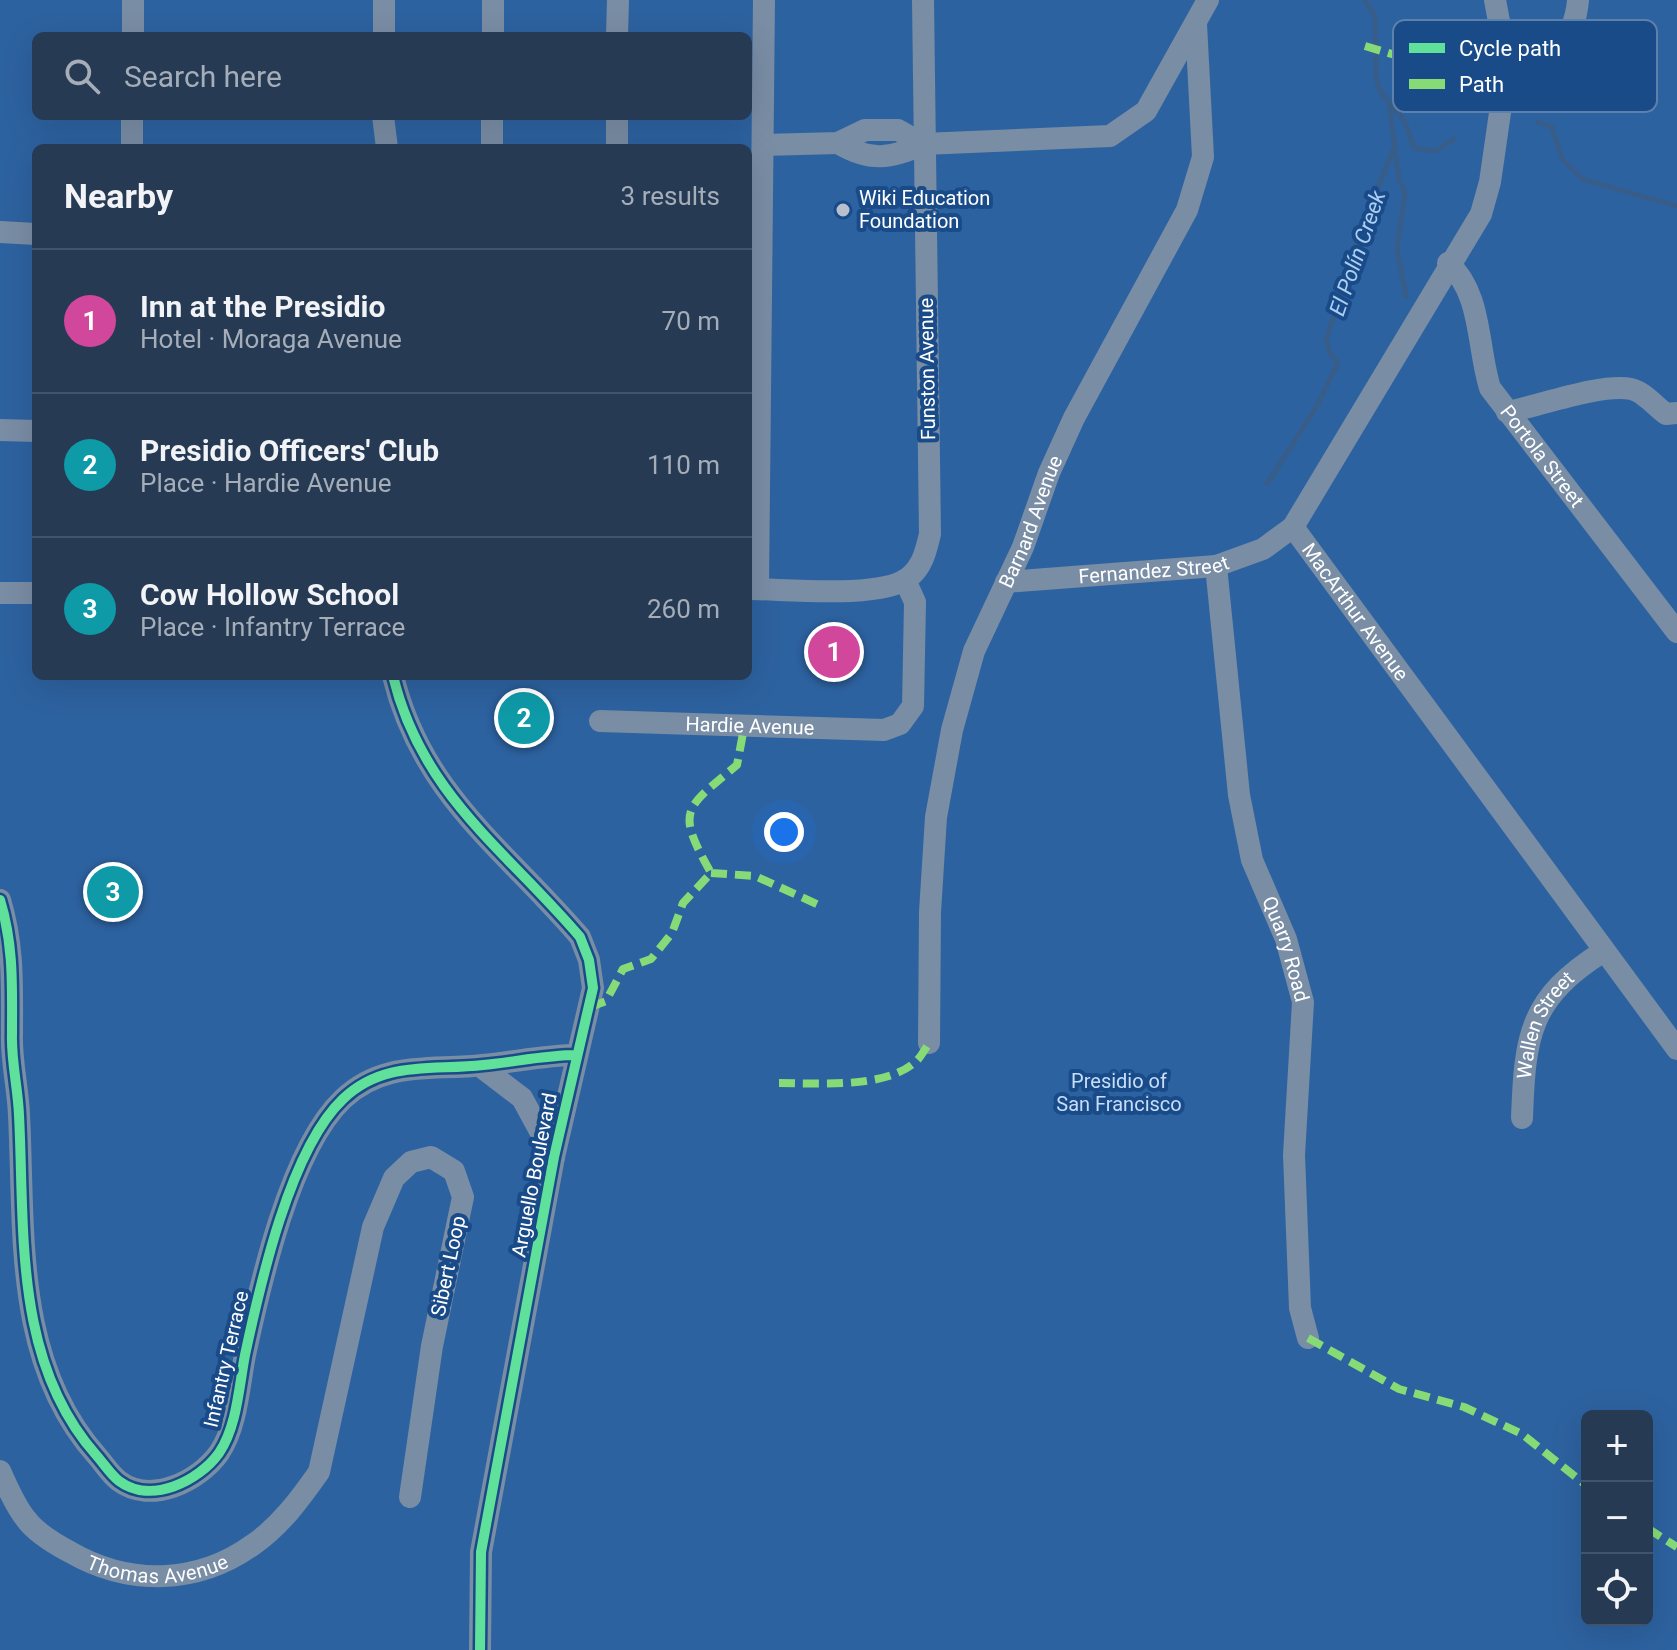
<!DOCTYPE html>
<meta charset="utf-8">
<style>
:root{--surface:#263a54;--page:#2e415a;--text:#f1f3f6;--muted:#a4adb8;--line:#42546b;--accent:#ea580c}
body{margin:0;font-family:Roboto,sans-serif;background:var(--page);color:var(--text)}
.controls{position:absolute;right:24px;bottom:24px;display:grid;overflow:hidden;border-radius:12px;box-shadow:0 8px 32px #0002}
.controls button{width:72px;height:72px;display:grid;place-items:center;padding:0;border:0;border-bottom:2px solid var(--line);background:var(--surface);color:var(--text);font:40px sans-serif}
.you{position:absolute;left:784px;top:832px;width:28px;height:28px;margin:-20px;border:6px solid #fff;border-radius:50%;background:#1a73e8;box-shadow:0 0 0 12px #1a73e833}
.badge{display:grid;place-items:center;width:52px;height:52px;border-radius:50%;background:var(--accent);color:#fff;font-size:26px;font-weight:700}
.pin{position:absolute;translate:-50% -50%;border:4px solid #fff;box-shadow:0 2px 8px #0006}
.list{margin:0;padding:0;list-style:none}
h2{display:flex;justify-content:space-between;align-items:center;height:104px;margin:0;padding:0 32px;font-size:34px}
h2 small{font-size:26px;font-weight:400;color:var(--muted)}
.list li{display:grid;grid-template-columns:52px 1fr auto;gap:24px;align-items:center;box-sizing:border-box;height:144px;padding:0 32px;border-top:2px solid var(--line)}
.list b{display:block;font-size:30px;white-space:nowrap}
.list p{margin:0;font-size:26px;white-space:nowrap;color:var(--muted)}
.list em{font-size:26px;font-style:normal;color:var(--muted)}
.icon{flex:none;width:44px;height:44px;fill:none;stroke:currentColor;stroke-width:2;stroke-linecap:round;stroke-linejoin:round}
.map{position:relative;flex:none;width:1677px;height:1650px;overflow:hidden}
.search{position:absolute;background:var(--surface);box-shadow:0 8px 32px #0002;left:32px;top:32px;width:720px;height:88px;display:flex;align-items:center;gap:20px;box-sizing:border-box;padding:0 28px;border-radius:12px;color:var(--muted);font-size:30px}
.panel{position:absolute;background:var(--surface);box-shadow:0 8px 32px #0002;left:32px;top:144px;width:720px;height:536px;border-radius:12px}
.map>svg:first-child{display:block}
</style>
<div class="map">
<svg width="1677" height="1650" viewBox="0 0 1677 1650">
<rect width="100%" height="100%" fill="#324e70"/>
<!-- green -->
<path fill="#2d62a0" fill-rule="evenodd" d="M0,0H1677V1650H0ZM36,36H748V116H36ZM36,148H748V676H36ZM1587,1416H1647V1620H1587Z"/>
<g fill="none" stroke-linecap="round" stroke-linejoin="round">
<!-- stream -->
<path stroke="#385d89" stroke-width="5" d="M1365,0L1375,16L1376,78L1380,91L1405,122L1414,148L1436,151L1454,139
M1389,103L1399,180L1405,192L1397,250L1406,296
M1538,122L1552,127L1562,159L1582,179L1677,206
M1267,484L1317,406L1338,363L1330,353L1326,341L1358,238L1395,145"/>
<!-- minor -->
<g stroke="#798da5" stroke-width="22">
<path id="s1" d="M1495,0L1507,64L1490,182L1481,214L1293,527L1677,1049"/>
<path d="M133,36V0"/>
<path d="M384,36V0"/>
<path d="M493,36V0"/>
<path d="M617,36L618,0"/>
<path d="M1507,64C1547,66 1575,41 1578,0"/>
<path d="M383,116L387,148"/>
<path d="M492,116V148"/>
<path d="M838,143C870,162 891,159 923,144L1110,136L1146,111L1208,0"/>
<path d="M763,145L838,143L865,130H898L923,144"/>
<path d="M132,148V116"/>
<path d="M617,148V116"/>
<path d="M0,232L36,234"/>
<path id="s2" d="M1448,263C1482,293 1477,346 1490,388L1677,632"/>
<path d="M1507,412C1539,406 1601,383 1631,389C1643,391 1656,407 1666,414L1677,413"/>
<path d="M0,430L36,431"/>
<path id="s3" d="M1216,566L1239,795L1252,860L1286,939L1303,1002L1294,1155L1300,1308L1308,1338"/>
<path id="s4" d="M1006,582L1216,566L1263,549L1293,527"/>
<path d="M748,589C785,589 880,599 908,578C923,567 926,550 930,534L923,0"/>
<path d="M758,589L764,0"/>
<path d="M0,593H36"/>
<path d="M393,676C422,795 505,849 580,937L589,960L593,988L554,1157L481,1552L480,1650"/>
<path id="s5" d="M600,721L884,730L900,724L913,706L915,602L905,580"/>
<path d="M0,900C14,946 12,987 12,1034C11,1061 18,1088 19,1115C25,1231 13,1362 97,1456C104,1464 111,1475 119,1481C151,1505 199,1481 219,1453C237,1427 239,1386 245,1355C260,1285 290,1149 343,1099C384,1060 432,1071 483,1065C515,1062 545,1055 577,1055"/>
<path id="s6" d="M929,1043L930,912L936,817L952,730L974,651L1023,547L1049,473L1074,418L1187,210L1203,157L1196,24"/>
<path d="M480,1066L522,1098L554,1157"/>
<path id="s7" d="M1522,1118C1525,1035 1529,998 1604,951"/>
<path id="s8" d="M0,1471C7,1486 15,1506 26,1519C36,1533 55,1544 70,1552C129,1586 198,1585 254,1544C281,1525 300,1499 319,1472L373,1227L394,1178L411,1162L431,1157L454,1171L463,1197L432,1346L410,1497"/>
</g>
<!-- quiet -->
<path stroke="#86db77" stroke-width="8" stroke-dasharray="16 8" stroke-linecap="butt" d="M1365,46L1455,73
M711,873L755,876L819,905
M590,1007L606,1001L623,969L651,959L672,933L683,903L711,873C676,810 683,810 737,765L744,728
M779,1083C817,1083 883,1089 914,1063C920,1059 925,1049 929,1043
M1308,1338L1399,1389L1464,1407L1522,1434L1587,1486
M1647,1528L1677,1547"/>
<!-- cycleway casing -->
<g stroke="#194b89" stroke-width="15">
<path id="cycleway" d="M393,676C422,795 505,849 580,937L589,960L593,988L554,1157L481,1552L480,1650
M0,900C14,946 12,987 12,1034C11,1061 18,1088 19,1115C25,1231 13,1362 97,1456C104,1464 111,1475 119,1481C151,1505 199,1481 219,1453C237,1427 239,1386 245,1355C260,1285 290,1149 343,1099C384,1060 432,1071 483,1065C515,1062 545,1055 577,1055"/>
</g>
<!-- cycleway -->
<use href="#cycleway" stroke="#60e19b" stroke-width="10"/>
</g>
<!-- markers -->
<circle fill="#b7c1cd" stroke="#194b89" stroke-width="3" cx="843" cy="210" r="8"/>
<g text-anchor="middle" stroke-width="8" stroke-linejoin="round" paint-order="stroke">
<!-- poi labels -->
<g font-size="20" fill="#fff" stroke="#194b89" text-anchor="start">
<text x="859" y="205">Wiki Education<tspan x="859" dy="23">Foundation</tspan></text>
</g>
<!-- street labels -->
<g font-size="20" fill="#fff" stroke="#194b89">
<text transform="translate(927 369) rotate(-91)" y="7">Funston Avenue</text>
<text dy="7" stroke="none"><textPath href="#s2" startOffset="220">Portola Street</textPath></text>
<text dy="7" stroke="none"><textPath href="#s6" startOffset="538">Barnard Avenue</textPath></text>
<text dy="7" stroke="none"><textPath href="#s4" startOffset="148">Fernandez Street</textPath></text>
<text dy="7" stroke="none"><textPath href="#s1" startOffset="688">MacArthur Avenue</textPath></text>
<text dy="7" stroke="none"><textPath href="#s5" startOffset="150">Hardie Avenue</textPath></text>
<text dy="7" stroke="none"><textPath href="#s3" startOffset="392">Quarry Road</textPath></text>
<text dy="7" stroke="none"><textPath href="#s7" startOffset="98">Wallen Street</textPath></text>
<text transform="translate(534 1175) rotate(-79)" y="7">Arguello Boulevard</text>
<text transform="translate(448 1266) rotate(-78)" y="7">Sibert Loop</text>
<text transform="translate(226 1359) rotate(-77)" y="7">Infantry Terrace</text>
<text dy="7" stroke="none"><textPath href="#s8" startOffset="202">Thomas Avenue</textPath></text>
</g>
<!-- park labels -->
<g font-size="20" fill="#c7defa" stroke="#194b89">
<text x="1119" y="1088">Presidio of<tspan x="1119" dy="23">San Francisco</tspan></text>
</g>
<!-- water labels -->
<g font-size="22" font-style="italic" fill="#adcef4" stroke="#194b89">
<text transform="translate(1357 253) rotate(-71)" y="8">El Polín Creek</text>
</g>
</g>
<!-- legend -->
<rect x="1393" y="20" width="264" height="92" rx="12" fill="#194b89" stroke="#5e81ac" stroke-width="2"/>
<rect x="1409" y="43" width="36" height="10" fill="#60e19b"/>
<rect x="1409" y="79" width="36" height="10" fill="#86db77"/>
<g font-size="22" fill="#fff">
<text x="1459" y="56">Cycle path</text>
<text x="1459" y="92">Path</text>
</g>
</svg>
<div class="controls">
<button>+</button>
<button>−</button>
<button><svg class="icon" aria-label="locate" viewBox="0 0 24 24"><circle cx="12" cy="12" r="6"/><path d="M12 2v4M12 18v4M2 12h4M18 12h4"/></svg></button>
</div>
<div class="you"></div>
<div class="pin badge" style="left:834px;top:652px;background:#d1479c">1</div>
<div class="pin badge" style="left:524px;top:718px;background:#0f9aa8">2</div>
<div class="pin badge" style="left:113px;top:892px;background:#0f9aa8">3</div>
<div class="search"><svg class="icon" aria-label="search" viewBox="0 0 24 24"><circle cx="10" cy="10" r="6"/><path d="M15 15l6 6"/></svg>Search here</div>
<section class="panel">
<h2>Nearby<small>3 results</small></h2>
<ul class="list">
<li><span class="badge" style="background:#d1479c">1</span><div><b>Inn at the Presidio</b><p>Hotel · Moraga Avenue</p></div><em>70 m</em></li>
<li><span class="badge" style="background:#0f9aa8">2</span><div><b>Presidio Officers' Club</b><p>Place · Hardie Avenue</p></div><em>110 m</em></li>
<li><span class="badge" style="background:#0f9aa8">3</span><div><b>Cow Hollow School</b><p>Place · Infantry Terrace</p></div><em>260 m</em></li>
</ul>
</section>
</div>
